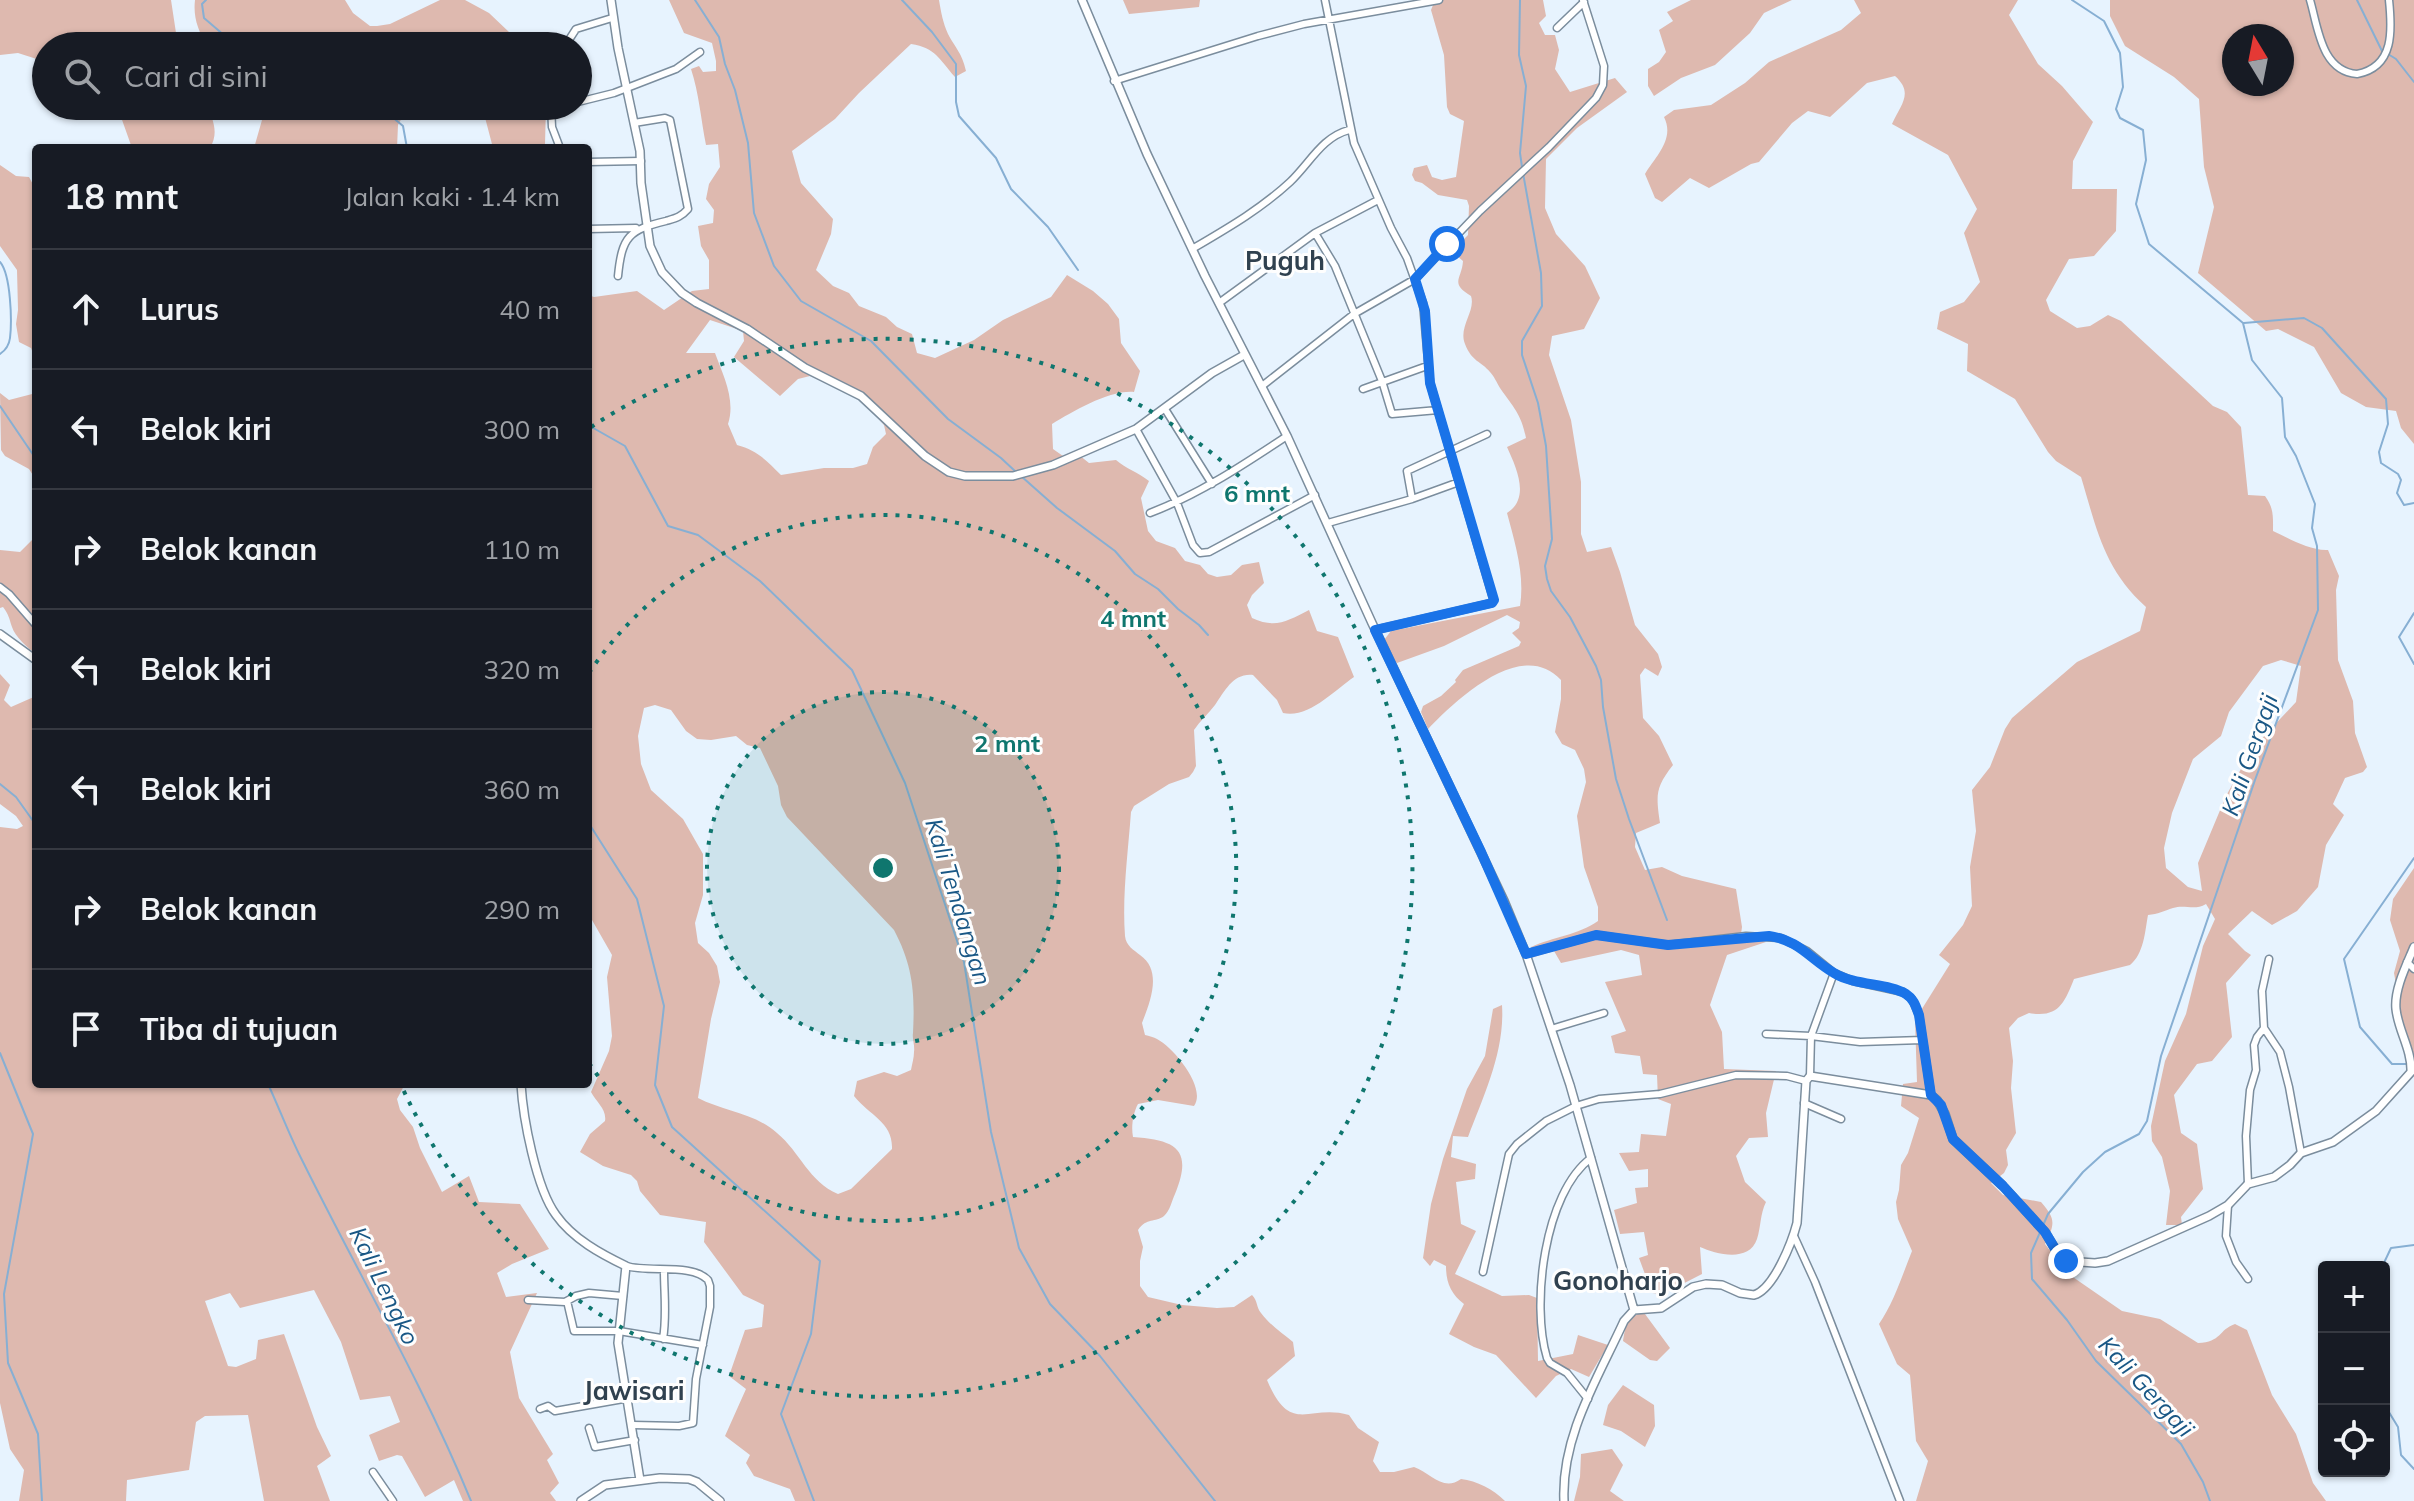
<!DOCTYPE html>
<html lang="id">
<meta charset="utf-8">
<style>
:root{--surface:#171b24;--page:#242831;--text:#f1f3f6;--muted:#9ea1a6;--line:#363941}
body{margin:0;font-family:Mulish,sans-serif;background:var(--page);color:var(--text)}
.controls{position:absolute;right:24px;bottom:24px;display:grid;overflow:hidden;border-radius:8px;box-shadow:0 2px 6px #0004}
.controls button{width:72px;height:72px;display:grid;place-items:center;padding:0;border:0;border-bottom:2px solid var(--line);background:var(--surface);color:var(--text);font:40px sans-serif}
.compass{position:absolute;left:2222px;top:24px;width:72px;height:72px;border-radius:50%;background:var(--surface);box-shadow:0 2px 6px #0004;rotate:350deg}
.stop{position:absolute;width:24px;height:24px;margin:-18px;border:6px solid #1a73e8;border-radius:50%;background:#fff}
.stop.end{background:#1a73e8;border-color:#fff;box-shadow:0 2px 8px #0008}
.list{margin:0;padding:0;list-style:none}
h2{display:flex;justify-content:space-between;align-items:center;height:104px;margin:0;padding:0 32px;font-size:34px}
h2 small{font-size:26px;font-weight:400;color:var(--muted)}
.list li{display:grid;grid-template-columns:52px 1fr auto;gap:24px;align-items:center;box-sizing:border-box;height:120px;padding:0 32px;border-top:2px solid var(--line)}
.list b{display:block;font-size:30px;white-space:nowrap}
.list em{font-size:26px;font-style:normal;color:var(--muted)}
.icon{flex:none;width:44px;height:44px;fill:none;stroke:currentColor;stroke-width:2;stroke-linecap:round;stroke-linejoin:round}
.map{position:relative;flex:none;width:2414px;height:1501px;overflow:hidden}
.search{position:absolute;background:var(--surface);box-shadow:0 2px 6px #0004;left:32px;top:32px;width:560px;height:88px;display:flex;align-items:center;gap:20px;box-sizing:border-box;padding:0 28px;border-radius:44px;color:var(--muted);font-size:30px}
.panel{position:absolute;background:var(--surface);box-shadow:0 2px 6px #0004;left:32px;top:144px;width:560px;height:944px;border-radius:8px}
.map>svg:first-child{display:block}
</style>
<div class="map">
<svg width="2414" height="1501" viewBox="0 0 2414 1501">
<rect width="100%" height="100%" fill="#e7f3fe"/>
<!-- green -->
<path fill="#deb9af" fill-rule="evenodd" d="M0,0H171L178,46H46V62L18,53L0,55Z
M195,0H345L353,13L370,26H377L390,24L440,0H465L489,13L509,32L518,34L528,46H208C198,32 193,17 195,0Z
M669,0H939C941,12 943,23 948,34C956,49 962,53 966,71L955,77C939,59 936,48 911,44L859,93L835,119L792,151L801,183L833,219L831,234L816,270L833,286L849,293L859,306L886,317L897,327L912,334L917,353L935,358L974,340L1003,320L1051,297L1067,275L1093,291L1108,304L1119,319L1121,343L1140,371L1134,392C1109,390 1074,411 1052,424L1053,449L1063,456L1074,451L1089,463L1116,460C1126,469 1138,472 1149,481L1141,498L1148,531L1156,541L1175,548L1185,561L1200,565L1208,574L1217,577L1231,575L1242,565L1259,562L1264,583L1252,595L1247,605L1252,618C1276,629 1287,621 1309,610L1317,631L1338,637L1354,677C1335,690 1308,719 1283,713L1277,700L1253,675C1233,673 1225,691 1215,705C1208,714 1200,721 1194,730L1196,766L1193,772L1189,777L1169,784L1134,806L1131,812C1128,853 1122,896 1125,936C1126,946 1134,950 1140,955C1163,971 1150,1002 1142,1023L1145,1035C1149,1036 1154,1037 1157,1039C1174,1048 1207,1088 1194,1106L1158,1100L1138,1104C1133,1113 1131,1127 1133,1137C1177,1140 1193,1150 1175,1194C1172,1200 1170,1211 1164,1216C1155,1223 1147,1217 1138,1230L1143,1247L1140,1261V1286L1148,1297L1182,1305L1217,1308L1234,1307L1252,1295C1258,1301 1256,1307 1261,1313C1270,1325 1282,1333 1293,1342L1295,1356L1267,1380C1291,1437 1309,1403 1349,1415L1358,1428L1379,1442L1373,1461L1380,1472H1394L1414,1467C1431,1473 1443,1492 1461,1479C1477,1481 1493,1489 1505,1501H795L790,1489L754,1476L746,1463L750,1455L725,1436L746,1389L729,1376L745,1330L762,1327L764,1305L743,1295L704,1242L706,1222L660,1215L640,1191L637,1181L631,1175L603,1166L580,1152L590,1134L605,1121C607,1109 596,1102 591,1092L609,1051L612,1036L607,977L612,955L588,913V295L594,297L637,291L664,310L692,291L709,289V260L701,246L698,226L713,223L714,210L706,199L709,184L720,167L718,144L706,145C701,120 699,93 691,69L699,66L703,72L716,71V61L712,43L684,33ZM710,320L743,331L744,341L734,357L780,396L798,379L810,376L862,400L884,425L886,434L873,447L867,464L853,468H824L781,475C767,461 757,450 737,445L728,424C736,400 723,375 715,353H686ZM655,705L671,710L686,731L697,739L711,740L736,736L747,745L760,748L778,786L781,805L787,817L894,930C913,966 915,993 913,1033C912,1039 915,1045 914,1052C914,1058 912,1064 911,1070L897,1076L884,1072L857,1081L854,1096C870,1116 893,1122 892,1149L851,1189L838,1194C809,1182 800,1152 777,1133C755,1113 723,1111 698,1098L711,1019L720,982L717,966L709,953L698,943L695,923L703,895V854L683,819L651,790L641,764L638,736L644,708Z
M1123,0H1200L1199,7L1129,14Z
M1435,0H1543L1546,16L1539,23L1545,35H1555L1559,50L1555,69L1570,92L1615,78L1627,92L1577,128L1546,159L1545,208L1556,234L1585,266L1600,298L1584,329L1552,336L1549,355L1571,420L1581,482V534L1587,552L1611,547L1620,572L1635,625L1658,654L1662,667L1658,676L1645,668L1640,675L1643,718L1659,736L1673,765C1655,788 1656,795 1660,823L1636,833L1635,847L1645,870L1662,867L1682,876L1736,889L1742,927L1741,934L1766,942L1727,955L1710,1005L1722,1032L1724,1069L1776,1071L1766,1113L1768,1137L1749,1138L1736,1156L1745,1182L1766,1202C1760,1214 1761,1227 1757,1239C1749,1263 1716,1254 1700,1247L1702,1274L1663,1294L1652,1293L1639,1258L1648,1255L1644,1232L1620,1234L1614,1210L1637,1203L1635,1188L1648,1187V1169L1629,1171L1619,1153L1639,1152L1641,1134L1666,1136L1671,1104L1658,1099L1657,1075L1643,1074L1640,1056L1615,1053L1611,1036L1626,1031L1605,982L1642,975L1639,955L1621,950L1561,963L1554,951L1531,958V947C1553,937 1578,935 1598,921V907L1584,867L1577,816L1586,782L1584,769L1575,750L1562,744L1555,732L1561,699V680C1522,637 1456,700 1428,729L1421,712L1423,706L1441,696L1456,682L1455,680L1463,670L1519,646L1521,642L1512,633L1519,628L1520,622L1507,615L1444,646L1397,663L1390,657L1384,640L1391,631L1520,606C1525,575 1515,543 1507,513C1531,498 1516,467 1507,447L1526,438C1521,413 1513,407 1500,388C1497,383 1494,376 1490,372C1481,361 1472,362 1465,344C1458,327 1476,311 1471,296C1449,283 1462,279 1463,261L1456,255L1454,249L1468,235L1469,206L1467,200L1438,195L1422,183L1415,181L1412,175L1414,168L1427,165L1432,177L1442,180L1456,177L1464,121L1450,114L1447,107L1444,55L1431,10Z
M1691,0H1792L1764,13L1750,33L1715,65L1681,78L1654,96L1648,86V69L1659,62L1666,52L1659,30L1673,21L1667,12Z
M1854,0H2018L2009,15L2038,64L2062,86L2093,122L2073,161L2072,189H2117L2116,231L2094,256L2069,259L2046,300L2050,311L2077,328L2090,326L2108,315L2121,321L2213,406L2227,412L2241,427L2248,495L2265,496C2274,508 2273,517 2273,531C2290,539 2310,551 2328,550L2339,576L2336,590L2338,660L2353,701L2355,733L2367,767L2363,772L2345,778L2333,804L2344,815L2326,845L2318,887L2297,911L2272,925L2252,911L2228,934L2245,951L2251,955L2226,983L2232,1037L2212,1061L2197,1064L2174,1095L2181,1133L2197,1144L2203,1189L2181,1217L2182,1225H2166L2170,1191L2162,1157L2152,1141L2151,1126L2165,1061L2186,1014L2203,946L2215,919L2206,904C2194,911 2185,904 2173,908C2164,911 2158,914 2148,915C2145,931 2144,954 2130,965L2074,979C2064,1004 2058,1018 2029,1013L2018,1018L2009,1028L2013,1061L2011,1088L2016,1133L2006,1150L2008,1165L2004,1173L1991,1183L2003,1195L2041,1202C2056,1219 2055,1224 2045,1244L2067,1273L2122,1311L2160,1319L2198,1343C2222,1342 2218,1330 2235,1324L2247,1330L2272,1395L2296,1434L2313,1483L2326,1501H1916L1928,1461L1916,1441L1910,1375L1897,1364L1879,1324C1894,1302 1902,1276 1912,1251L1898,1219L1896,1202L1899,1190L1901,1165L1908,1153L1919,1118L1901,1106L1903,1084L1917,1082L1915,1020L1950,964L1939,955L1963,925L1972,906L1970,867L1976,831L1972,790L1990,767L2005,729L2012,718L2077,662L2140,631L2146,607C2104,569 2097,530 2081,477L2056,461L2048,452L2015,399L1967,371L1968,344L1937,329L1940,312L1964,302L1980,282L1964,233L1977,209L1948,155L1892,124C1901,104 1914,93 1895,76L1867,83L1830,117L1808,111L1792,123L1759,162L1751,164L1709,188L1690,178L1662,202L1655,198L1645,174C1656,156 1675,139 1664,117L1674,110L1711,105L1745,83L1769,62L1841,30L1861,13ZM2281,660L2301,666L2296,702L2252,749L2226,796L2198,863L2202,891L2188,887L2166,868L2164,848L2172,813L2193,759L2221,736L2229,712L2263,666Z
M2110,0H2414V444L2401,428L2396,411L2366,407L2341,393L2314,347L2278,329L2266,331L2198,273L2214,207L2204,167L2199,99L2174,77L2125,46L2110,16ZM2234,36H2282V84H2234Z
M109,106H208C213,122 219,132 210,148H132L121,117Z
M277,106H406L405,112L398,125L397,148H254L262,120Z
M482,106H546L545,144L547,148H493Z
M0,165L16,176L29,177L36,190V361L31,348L19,342L16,324L18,310L17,270L0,246Z
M0,393L9,400L36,393V480L29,469L5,456L1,450Z
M33,539H36V654C28,648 15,637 12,627C9,618 9,615 3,607L0,608V550L20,552Z
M0,674L10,685L4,700L11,707L36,696V1084H405L397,1099L400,1110L413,1127L420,1148L442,1192L469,1176L479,1202L520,1204L549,1249L512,1264L497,1273L506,1297L537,1293L510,1352L519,1398L553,1454L547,1460L559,1483L550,1493L556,1501H463L454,1480L425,1497L402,1456L397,1455L379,1461L369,1435L400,1422L390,1396L360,1400L341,1342L314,1290L240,1308L230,1293L205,1301L228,1366L236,1367L256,1359L258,1340L284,1334L317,1427L331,1456L317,1466L330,1501H264L248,1415L205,1416L196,1422L189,1470L127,1480L126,1501H19L24,1470L10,1449L0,1403V827L17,829L23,826L16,816L0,804Z
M2414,868V1055L2402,1018L2394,973L2400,951L2390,920L2393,899Z
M1502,1005C1505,1051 1484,1095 1468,1137L1453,1136L1451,1157L1476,1164L1475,1179L1456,1182L1461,1224L1476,1231L1455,1274L1502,1296L1529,1295L1537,1298L1538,1361L1573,1354L1578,1335L1608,1345L1589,1377L1571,1369L1556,1376L1536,1398L1496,1355L1474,1347L1449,1334L1464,1304C1451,1294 1446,1283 1446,1266L1434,1260L1430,1266L1423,1258L1431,1204L1443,1159L1467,1089L1485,1056L1493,1009Z
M1638,1314H1645L1670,1348L1657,1361L1650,1360L1623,1341C1625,1330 1626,1319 1638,1314Z
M1623,1385L1654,1405L1655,1426L1645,1447L1621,1431L1603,1425L1608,1405Z
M1612,1449L1623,1465L1610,1491L1624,1501H1574L1580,1477L1581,1454Z"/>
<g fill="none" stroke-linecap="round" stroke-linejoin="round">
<!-- stream -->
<path stroke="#87afd3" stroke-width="2" d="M206,0L202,4L204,18L225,36L254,46
M695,0L719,37L725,64L735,90L748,143L754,213L774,266L801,301L871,341L948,419L1001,458L1016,472
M902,0L932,32L956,64V102L959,116L996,158L1011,189L1048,227L1078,270
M1520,0L1519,55L1526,86L1520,153L1522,167
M2072,0L2104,21L2120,53L2123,87L2116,109L2120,118L2143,130L2146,160L2136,204L2149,244L2243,323L2252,360L2282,398L2285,437L2296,456L2315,504L2312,528L2317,546L2318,610L2255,780L2161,1056L2147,1121L2139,1134L2105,1152L2083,1172L2048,1214L2031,1253L2032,1279L2067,1320L2096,1361L2181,1444L2203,1482L2210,1501
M2357,0L2382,51
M2388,54L2396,59L2414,82
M379,106L403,126L407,148
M1523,173L1541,273L1542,306L1522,341V355L1538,403L1546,446L1552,539L1545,566L1547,579L1551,591L1570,617L1596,666L1601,680L1603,707L1616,779L1629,819L1667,920
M0,262C11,275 12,321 10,338C9,346 6,350 0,354
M2244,323L2304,318L2322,328L2386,399L2388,424L2379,452L2381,463L2398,474L2401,480L2397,493L2404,505L2414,503
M0,406L36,459
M588,425L625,446L668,526L698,535L760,581L852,670L905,783L964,962L991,1132L1019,1248L1050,1304L1100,1356L1215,1501
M1021,476L1057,508L1115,551L1135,574L1158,589L1178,609L1199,625L1208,635
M2414,613L2399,637L2414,664
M0,784L16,797L36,825
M588,822L637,899L664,1006L655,1085L672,1127L820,1261L811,1334L781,1414L814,1501
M0,1053L33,1134L4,1294L8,1363L38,1434L42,1501
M2409,1064H2392L2360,1027L2344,959L2414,858
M268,1084C280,1110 290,1137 303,1162C359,1275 423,1384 471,1501
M2382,1267L2391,1248L2414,1245
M2384,1404L2398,1427L2401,1455L2414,1469"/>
<!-- minor casing -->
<g stroke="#7b8d9d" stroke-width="9">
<path id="minor" d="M1325,0L1354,143L1391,228L1407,258L1423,303L1430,383L1493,598L1492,603L1375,630
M2310,0C2318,27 2321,71 2357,74C2395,67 2392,29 2389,0
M1557,28L1584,2
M565,46L576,29L612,18
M1114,81L1258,36L1304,24L1439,0
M578,102L614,93L676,69L700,52
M551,106L552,127L560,148
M588,162L641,161
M588,229L636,228
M1315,233L1335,266L1382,381L1392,414L1438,410
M1192,249C1226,229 1261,209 1290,182C1310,163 1322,137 1349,130
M618,276C622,236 629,230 666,221C676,218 681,217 688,209L670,120L665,118L634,123
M1219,303L1315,233L1378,200
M1262,386L1354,314L1415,279L1480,211L1549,147L1596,98L1603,85L1604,66L1583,0
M1363,389L1427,366
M1165,409L1212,484
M1136,429L1177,503L1193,545L1200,553L1209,552L1315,495
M1412,499L1407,471L1487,434
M1150,513C1200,494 1243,465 1287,436
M1328,523L1412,499L1459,482
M0,587L9,594L36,625
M1526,954L1596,935L1668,945L1746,936L1781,938L1807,951L1834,973L1853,981L1903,992L1912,999L1919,1015L1931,1095
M2407,962L2414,969
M2264,1028L2280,1052L2289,1087L2301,1153
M1551,1029L1604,1013
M1766,1034L1811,1036L1860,1042L1922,1040
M1810,1076L1811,1036L1834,973
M1804,1103L1841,1119
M2248,1184L2246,1136L2250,1090L2256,1070L2254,1045L2257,1037L2264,1028L2262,991L2269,959
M2228,1205L2226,1236L2236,1262L2248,1279
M1794,1236L1815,1282L1900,1501
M626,1266C650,1273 692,1263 708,1280L710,1286V1307L696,1379L693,1423L679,1426L633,1425
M1483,1272L1509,1154L1517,1144L1546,1121L1576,1106L1599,1099L1660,1094L1736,1075L1787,1076L1806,1081
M528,1300L565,1302L576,1296L589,1293L623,1296
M567,1301L574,1331H619L703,1345
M663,1339C667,1316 664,1294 664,1270
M1588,1399L1567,1373L1550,1363L1547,1358C1531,1305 1544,1193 1591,1158
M540,1409L548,1406L555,1411L629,1398
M589,1428L595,1447L635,1440
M373,1472L393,1501"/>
</g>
<!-- tertiary casing -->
<g stroke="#7b8d9d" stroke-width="10">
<path id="tertiary" d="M611,0L618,48L640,151L641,183L650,246L662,272L682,293L697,303L747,329L805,368L861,396L925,456L949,472L965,476H1013L1053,465L1136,429L1212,373L1244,355
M1082,0L1147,154L1205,276L1287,436L1372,623L1504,901L1526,954L1570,1085L1634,1310L1624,1321C1598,1378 1561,1436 1564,1501
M0,634L36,660
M521,1084C523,1118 536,1188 556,1215C573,1239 601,1254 626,1266L618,1343L640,1480
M1634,1310L1661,1308L1693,1287L1706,1284L1722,1285L1740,1293L1754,1295C1774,1289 1792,1242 1797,1223L1806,1081L1810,1076L1931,1095L1937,1100L1945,1114L1953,1139L2003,1186L2045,1232L2057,1252L2066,1261L2095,1263L2108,1261L2209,1216L2228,1205L2248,1184L2274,1177L2290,1165L2301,1153L2333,1142L2376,1111L2411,1072C2412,1050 2398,1030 2396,1009C2394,989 2407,964 2414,947
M581,1501L605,1485L660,1478L689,1479L697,1482L720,1501"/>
</g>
<!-- minor -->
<use href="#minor" stroke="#fff" stroke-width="6"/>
<!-- tertiary -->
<use href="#tertiary" stroke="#fff" stroke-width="7"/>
</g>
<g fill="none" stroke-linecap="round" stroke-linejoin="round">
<!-- route -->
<path stroke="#1a73e8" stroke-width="10" d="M1447,244L1415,279L1425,311L1430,383L1494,600L1492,603L1375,630L1481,852L1526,954L1596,935L1668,945L1769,936C1799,940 1810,959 1834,973C1855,986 1888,983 1906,994C1914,999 1916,1007 1919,1015L1931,1095L1941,1105L1953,1139L2003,1186L2045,1232L2057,1252L2066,1261"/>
</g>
<!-- distance rings -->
<circle cx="883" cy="868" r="176" fill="#0f766e" fill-opacity=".12"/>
<g fill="none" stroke="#0f766e" stroke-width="4" stroke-dasharray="4 8">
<circle cx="883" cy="868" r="176"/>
<path d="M589 673A353 353 0 1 1 589 1063"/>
<path d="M591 427A529 529 0 1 1 402 1087"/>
</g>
<g text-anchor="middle" stroke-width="6" stroke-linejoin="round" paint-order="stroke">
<!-- water labels -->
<g font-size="24" font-style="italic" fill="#195785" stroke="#fefefe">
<text transform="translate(2250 755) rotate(-71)" y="8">Kali Gergaji</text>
<text transform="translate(958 902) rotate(73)" y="8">Kali Tendangan</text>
<text transform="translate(384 1286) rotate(64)" y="8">Kali Lengko</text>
<text transform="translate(2146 1387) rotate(47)" y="8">Kali Gergaji</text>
</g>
<!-- quarter labels -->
<g font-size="26" font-weight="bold" fill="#30414f" stroke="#fefefe">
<text x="1285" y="270">Puguh</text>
<text x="1618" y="1290">Gonoharjo</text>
<text x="634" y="1400">Jawisari</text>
</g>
</g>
<circle cx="883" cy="868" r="12" fill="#0f766e" stroke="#fefefe" stroke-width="4"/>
<g font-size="24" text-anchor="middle" font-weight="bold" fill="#0f766e" stroke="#fefefe" stroke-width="6" stroke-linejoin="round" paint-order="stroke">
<text x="1257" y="502">6 mnt</text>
<text x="1133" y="627">4 mnt</text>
<text x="1007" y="752">2 mnt</text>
</g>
</svg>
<div class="controls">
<button>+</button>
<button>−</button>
<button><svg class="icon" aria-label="locate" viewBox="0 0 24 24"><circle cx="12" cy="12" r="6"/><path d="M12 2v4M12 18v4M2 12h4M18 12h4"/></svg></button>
</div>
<svg class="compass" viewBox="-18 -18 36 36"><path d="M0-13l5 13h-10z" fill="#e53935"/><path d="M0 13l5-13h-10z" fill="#9ea1a6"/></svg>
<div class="stop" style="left:1447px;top:244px"></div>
<div class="stop end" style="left:2066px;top:1261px"></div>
<div class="search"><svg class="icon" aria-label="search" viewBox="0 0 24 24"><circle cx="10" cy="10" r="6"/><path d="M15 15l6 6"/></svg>Cari di sini</div>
<section class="panel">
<h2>18 mnt<small>Jalan kaki · 1.4 km</small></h2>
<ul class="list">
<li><svg class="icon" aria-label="ahead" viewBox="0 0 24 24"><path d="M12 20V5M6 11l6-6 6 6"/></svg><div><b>Lurus</b></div><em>40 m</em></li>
<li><svg class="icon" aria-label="left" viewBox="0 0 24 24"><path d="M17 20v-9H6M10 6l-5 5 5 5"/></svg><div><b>Belok kiri</b></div><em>300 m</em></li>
<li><svg class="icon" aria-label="right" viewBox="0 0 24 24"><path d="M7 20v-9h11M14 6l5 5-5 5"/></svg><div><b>Belok kanan</b></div><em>110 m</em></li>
<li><svg class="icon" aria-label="left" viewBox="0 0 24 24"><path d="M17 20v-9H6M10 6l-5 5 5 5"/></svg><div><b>Belok kiri</b></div><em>320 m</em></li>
<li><svg class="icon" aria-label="left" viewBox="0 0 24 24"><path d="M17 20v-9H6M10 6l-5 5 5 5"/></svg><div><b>Belok kiri</b></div><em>360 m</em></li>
<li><svg class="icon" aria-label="right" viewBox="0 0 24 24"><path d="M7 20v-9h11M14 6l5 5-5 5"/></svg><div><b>Belok kanan</b></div><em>290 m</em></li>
<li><svg class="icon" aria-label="arrive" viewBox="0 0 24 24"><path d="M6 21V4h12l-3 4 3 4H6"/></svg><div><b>Tiba di tujuan</b></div></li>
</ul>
</section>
</div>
